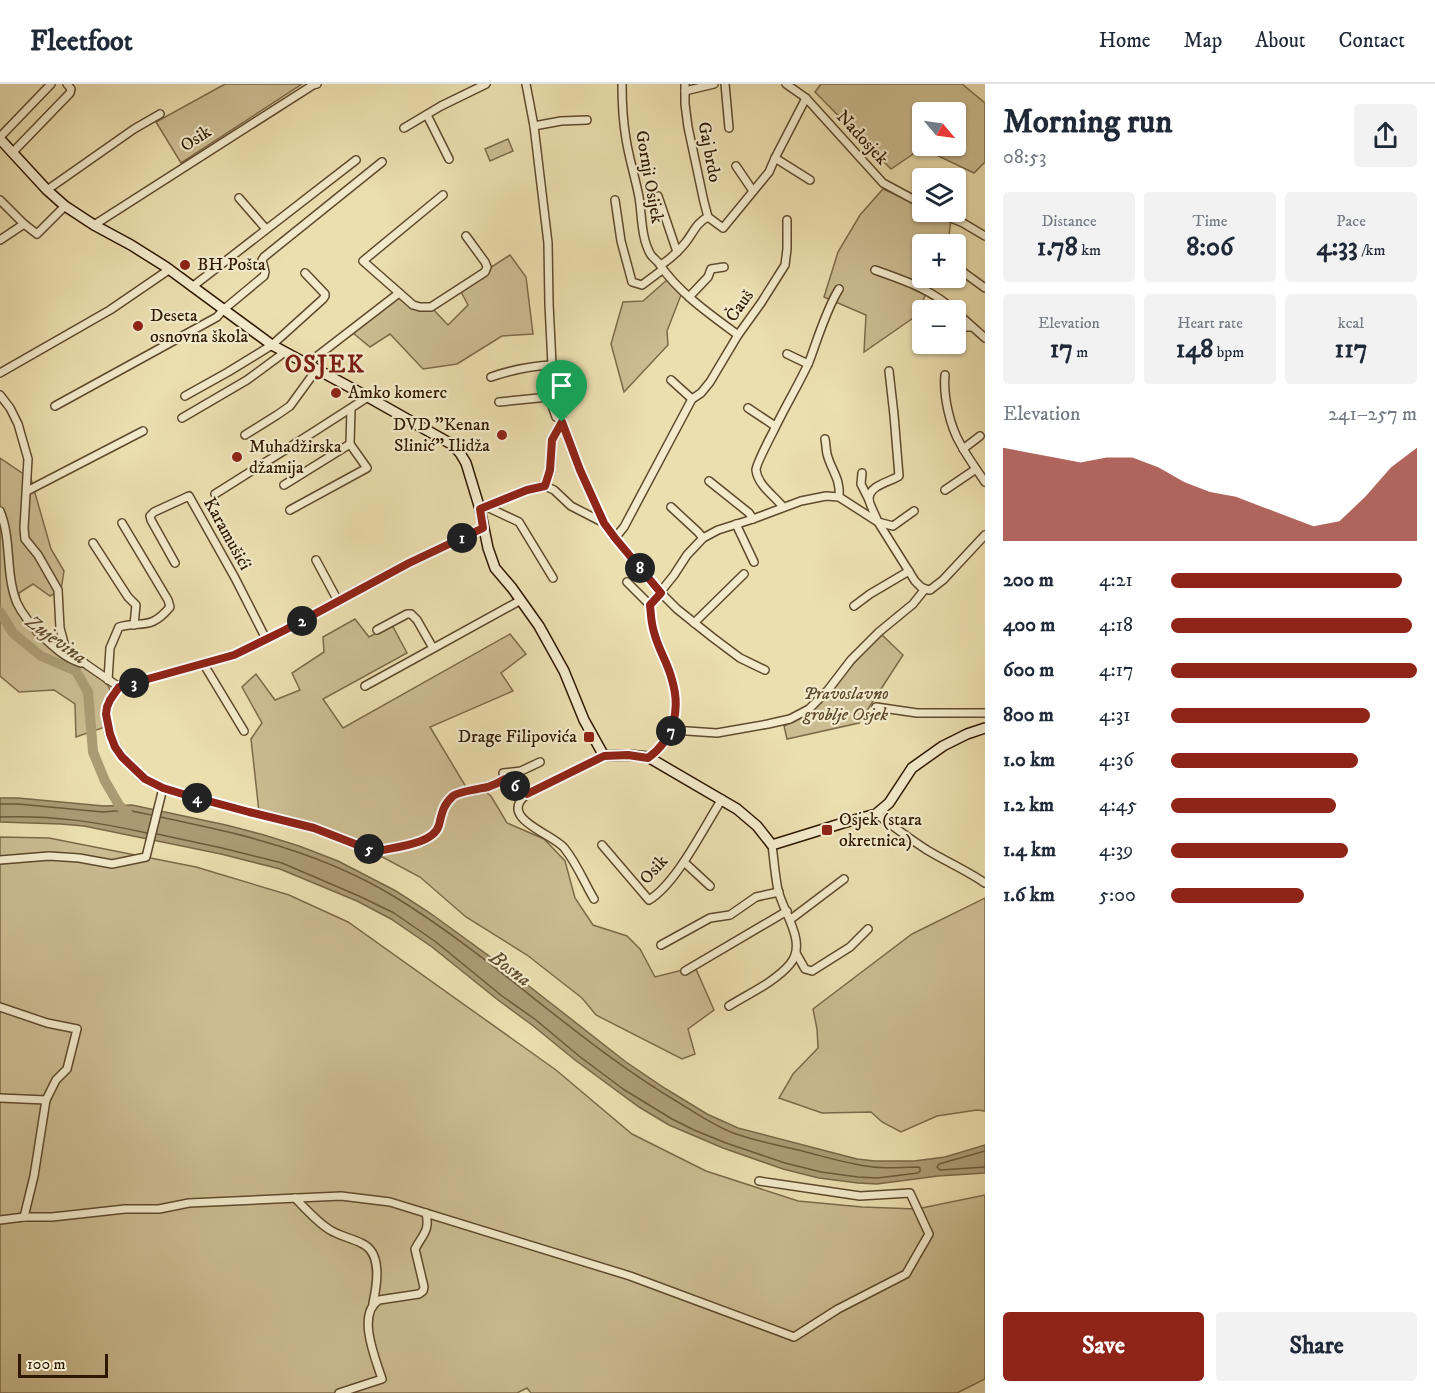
<!DOCTYPE html>
<html lang="en">
<head>
<meta charset="utf-8">
<style>
	:root { --surface:#fff; --page:#f2f2f3; --text:#1f2937; --muted:#747a83; --line:#e0e1e3; --accent:#8f2418 }
	body { margin:0; font-family:"IM FELL DW Pica",serif; background:var(--page); color:var(--text); height:100vh; display:flex; flex-direction:column; font-size:22px; white-space:nowrap }
	* { box-sizing:border-box; margin:0 }
	p { font-size:20px; color:var(--muted) }
	.icon { flex:none; width:33px; height:33px; fill:none; stroke:currentColor; stroke-width:2; stroke-linecap:round; stroke-linejoin:round }
	.map { position:relative; flex:1; overflow:hidden }
	.drawer { display:flex; flex-direction:column; background:var(--surface); width:450px }
	.drawer>* { flex:none }
	.needle { width:39px; rotate:119deg }
	.controls { position:absolute; left:912px; top:18px; display:grid; gap:12px }
	.controls a { display:grid; place-items:center; width:54px; height:54px; border-radius:6px; background:var(--surface); box-shadow:0 2px 4px #0004; font-size:30px }
	.scale { position:absolute; left:18px; bottom:15px; width:90px; box-sizing:border-box; padding-left:6px; border:3px solid #2f1800; border-top:0; font-size:16px; line-height:21px; white-space:nowrap; color:#2f1800; -webkit-text-stroke:4px #f2eacb; paint-order:stroke }
	.pin { position:absolute; display:grid; place-items:center; width:51px; height:51px; color:#fff; margin:-62px -26px; border-radius:50% 50% 50% 0; rotate:-45deg; box-shadow:0 0 6px #0007 }
	.pin .icon { rotate:45deg }
	.km { position:absolute; width:30px; height:30px; margin:-15px; border-radius:50%; background:#222; color:#fff; font-size:16px; line-height:30px; text-align:center }
	.round { display:grid; place-items:center; flex:none; width:63px; height:63px; border-radius:6px; background:var(--page) }
	.headline { display:flex; align-items:center; justify-content:space-between; height:102px; padding:0 18px }
	h1 { font-size:33px; font-weight:700; line-height:45px }
	.metrics { display:grid; grid-template-columns:repeat(3,1fr); gap:9px; height:102px; padding:6px 18px }
	.metrics div { display:grid; align-content:center; border-radius:6px; background:var(--page); text-align:center }
	.metrics b { font-size:26px; font-weight:700 }
	.metrics small { font-size:16px; font-weight:400 }
	.metrics p { font-size:16px }
	.chart { height:168px; padding:12px 18px }
	.chart p { display:flex; justify-content:space-between }
	.chart svg { width:100%; height:108px; margin-top:6px; fill:var(--accent); opacity:.7 }
	.primary-button { display:flex; gap:12px; margin-top:auto; padding:12px 18px }
	.primary-button a { flex:1; height:69px; border-radius:6px; background:var(--accent); color:#fff; font-size:24px; font-weight:700; line-height:69px; text-align:center }
	.primary-button a+a { background:var(--page); color:var(--text) }
	ul { padding:0 18px; list-style:none; font-size:20px }
	li { display:grid; grid-template-columns:96px 72px 1fr; align-items:center; height:45px }
	li i { height:15px; border-radius:8px; background:var(--accent) }
	header { display:flex; align-items:center; gap:36px; box-sizing:border-box; height:84px; padding:0 30px; background:var(--surface); border-bottom:2px solid var(--line) }
	header strong { font-size:28px }
	nav { display:flex; gap:33px; margin-inline-start:auto; font-size:21px }
	main { display:flex; flex:1; min-height:0 }
	.map>svg:first-child { display:block }
	.green { fill:#cbbc91; stroke:#7d6a48; stroke-width:1.5; fill-rule:evenodd }
	.water { fill:#ab9b74; stroke:#796746; stroke-width:1.5 }
	.lines { fill:none; stroke-linecap:round; stroke-linejoin:round }
	.shore { stroke:#6d5a3a; stroke-width:1.5 }
	.river { stroke:#ab9b74; stroke-width:10 }
	.minor-casing { stroke:#5e4a2c; stroke-width:10 }
	.secondary-casing { stroke:#2f1800; stroke-width:12 }
	.minor { stroke:#f2eacb; stroke-width:7 }
	.secondary { stroke:#f2eacb; stroke-width:9 }
	.route-casing { stroke:#fff; stroke-width:12 }
	.route { stroke:#8f2418; stroke-width:8 }
	.poi-dot { fill:#8f2418; stroke:#f2eacb; stroke-width:2 }
	.labels { text-anchor:middle; dominant-baseline:central; stroke-width:4.5; stroke-linejoin:round; paint-order:stroke }
	.street-label { font-size:18px; fill:#2f1800; stroke:#f2eacb }
	.poi-label { font-size:18px; fill:#2f1800; stroke:#f2eacb; text-anchor:start }
	.park-label { font-size:18px; font-style:italic; fill:#5e492c; stroke:#f2eacb }
	.water-label { font-size:20px; font-style:italic; fill:#614c2e; stroke:#f2eacb }
	.district-label { font-size:24px; font-weight:bold; letter-spacing:1.5px; fill:#7a1f14; stroke:#f2eacb }
</style>
</head>
<body>
<header>
<strong>Fleetfoot</strong>
<nav><a>Home</a><a>Map</a><a>About</a><a>Contact</a></nav>
</header>
<main>
<div class="map">
<svg width="985" height="1309" viewBox="0 0 985 1309">
	<rect width="100%" height="100%" fill="#ebdeaf"/>
	<filter id="stains"><feTurbulence type="fractalNoise" baseFrequency=".00333" numOctaves="4"/><feColorMatrix values="0 0 0 0 .2 0 0 0 0 .09 0 0 0 0 .02 0 0 0 .5 -.17"/></filter>
	<radialGradient id="worn" r=".72"><stop offset=".6" stop-color="#630" stop-opacity="0"/><stop offset="1" stop-color="#630" stop-opacity=".3"/></radialGradient>
	<g class="green">
		<polygon points="225,0 302,0 181,79 156,38"/>
		<path d="M821 0H962L985 19V78L974 89 922 64 891 85 815 8ZM922 28H956V62H922Z"/>
		<polygon points="508,55 513,67 490,77 485,65"/>
		<polygon points="883,105 922,122 922,128 935,128 951,135 948,160 922,160 922,194 933,194 916,232 864,268 866,231 824,213 838,168 860,131"/>
		<polygon points="510,171 526,193 533,250 502,252 457,280 423,285 390,250 370,263 353,249 399,209 413,221 431,223 448,241 468,221 459,204"/>
		<polygon points="668,195 681,211 667,247 668,261 624,308 611,260 623,218 643,217"/>
		<polygon points="0,374 31,395 51,465 64,487 61,506 50,512 33,500 19,509 20,527 34,551 61,571 85,577 104,592 112,611 108,642 76,653 75,620 54,606 19,608 0,592"/>
		<polygon points="355,535 369,553 392,541 407,569 323,615 343,644 510,550 526,570 501,589 513,607 430,643 466,703 479,703 491,712 507,739 544,755 565,777 575,814 593,841 627,852 640,865 655,893 695,883 714,926 688,945 695,970 682,975 596,931 582,914 527,871 466,833 420,793 373,768 312,741 259,728 251,655 262,639 242,603 256,590 275,616 300,606 292,589 324,568 323,553"/>
		<polygon points="880,549 903,571 859,639 787,655 784,642 810,630"/>
		<polygon points="0,753 49,754 196,783 289,811 348,838 556,986 632,1050 706,1087 798,1117 862,1123 917,1125 985,1111 985,1295 957,1309 531,1309 527,1304 517,1309 0,1309"/>
		<polygon points="985,814 985,1027 977,1026 937,1032 901,1048 882,1038 871,1028 822,1029 779,1014 793,990 818,964 817,945 813,925 912,850"/>
	</g>
	<polygon class="water" points="0,714 18,714 104,722 132,721 226,741 264,751 299,762 338,777 396,807 430,829 511,888 626,978 666,1005 707,1030 738,1044 857,1075 875,1077 914,1077 945,1073 985,1061 985,1089 938,1092 877,1100 858,1099 819,1094 783,1085 723,1064 669,1041 639,1023 575,976 532,941 498,916 432,863 391,835 357,817 280,785 221,770 84,742 61,740 0,738"/>
	<g class="lines">
		<g class="shore">
			<polyline points="0,720 18,720 103,728 127,726 151,731"/>
			<path d="M0 733C52 731 97 738 147 749"/>
			<path d="M157 750 222 764 282 779 359 812 394 829 436 858 502 912 536 936 579 972 623 1005 672 1035 694 1046 726 1059 785 1079 821 1088 858 1093 877 1094 918 1089 920 1087V1084L918 1083C897 1084 875 1085 855 1080 838 1077 822 1072 806 1068 783 1062 759 1058 736 1050 716 1043 699 1031 681 1020 579 960 496 875 395 813 354 788 308 770 262 757 229 747 195 741 161 733"/>
			<polyline points="985,1067 939,1080 937,1083 940,1086 985,1083"/>
		</g>
		<polyline class="river" points="0,528 13,549 41,572 76,587 88,608 93,668 105,697 119,721 128,730"/>
		<defs>
			<g id="minor">
				<polyline points="526,0 534,42 548,159 549,220 552,281 562,338 580,386 604,439 615,454 661,509 677,525 712,553 740,574 765,586"/>
				<path d="M622 0C622 18 623 37 626 55 629 74 635 93 639 113 642 131 641 155 651 171 654 175 658 177 660 181 679 209 711 231 738 251"/>
				<polyline points="685,0 685,20 688,43 704,118 708,133 723,144 769,88 775,74 806,14"/>
				<polyline points="725,0 729,44"/>
				<polyline points="786,0 806,14 883,99 922,120"/>
				<polyline points="685,7 714,0"/>
				<polyline points="427,31 449,75"/>
				<polyline points="534,42 561,37 587,36"/>
				<polyline points="404,44 441,22 486,0"/>
				<polyline points="0,53 51,0"/>
				<polyline points="12,69 70,9 71,5 67,0"/>
				<polyline points="775,74 810,96"/>
				<polyline points="736,82 753,107"/>
				<polyline points="47,106 134,45 160,30"/>
				<polyline points="443,111 363,177 413,221 420,223 431,223 485,188 487,183 485,178 466,152"/>
				<polyline points="658,112 677,168"/>
				<polyline points="239,114 266,145"/>
				<polyline points="0,116 24,140"/>
				<polyline points="615,116 621,157 632,198 642,201 662,186"/>
				<polyline points="937,128 963,139 985,152"/>
				<polyline points="94,141 313,1 317,0"/>
				<polyline points="0,156 24,140 37,150 65,122"/>
				<path d="M661 181C670 175 679 167 686 158 693 149 697 138 708 133"/>
				<path d="M875 186C905 197 929 204 954 226"/>
				<polyline points="963,188 985,204"/>
				<polyline points="192,203 356,76"/>
				<polyline points="689,213 708,193 711,185 724,183"/>
				<polyline points="956,228 985,254"/>
				<polyline points="956,245 963,243 972,243"/>
				<polyline points="787,270 808,280"/>
				<polyline points="307,280 399,209"/>
				<path d="M889 287 894 331 899 392C890 398 869 401 869 415 869 420 876 432 878 438L893 442 914 427"/>
				<polyline points="0,289 110,226 170,185"/>
				<path d="M945 291C943 312 950 343 961 361 968 374 977 386 985 398"/>
				<path d="M491 293C511 286 531 282 552 281"/>
				<polyline points="671,296 692,315"/>
				<polyline points="0,311 10,324 18,340 28,375 24,444 25,455 38,471 58,506 60,544 65,563 87,581 119,603"/>
				<polyline points="185,312 228,288 272,261 323,215 325,212 325,210 305,189"/>
				<polyline points="499,318 549,313 556,333 562,336"/>
				<polyline points="55,322 217,233 223,226 264,192 265,188 262,176 264,173 382,78"/>
				<polyline points="748,324 775,342"/>
				<polyline points="182,334 247,296 285,268"/>
				<polyline points="245,351 277,331 290,322 317,285"/>
				<path d="M825 355C826 360 826 365 827 370 831 386 841 395 839 413"/>
				<polyline points="963,365 980,352"/>
				<polyline points="862,389 861,400 869,416"/>
				<polyline points="709,397 749,429 753,435"/>
				<polyline points="284,401 350,360"/>
				<polyline points="545,402 554,406 571,422 604,439"/>
				<polyline points="945,406 976,385"/>
				<polyline points="27,407 143,347"/>
				<polyline points="215,410 312,349 368,313"/>
				<polyline points="487,423 519,438 553,494"/>
				<polyline points="671,423 698,448 703,454"/>
				<path d="M783 423C775 412 758 402 756 386 756 380 771 352 775 344 786 321 799 300 809 278 818 254 826 226 839 205"/>
				<polyline points="480,425 527,406 545,402 551,386 552,356 562,338"/>
				<polyline points="290,426 367,384 350,360 351,325"/>
				<path d="M0 427C12 456 5 490 17 519 23 532 33 543 43 553 55 564 65 574 81 579"/>
				<polyline points="736,440 754,478"/>
				<path d="M484 444 409 479 285 546 234 571 119 603 110 616 107 623 106 631 109 650 122 673 145 695 163 704 186 711 249 728 314 744 373 767H378L424 757C447 746 435 724 455 711 460 707 467 708 473 706 485 704 495 700 505 695"/>
				<polyline points="615,454 624,443 692,315 701,309 710,298 738,251 761,219 785,181 787,165 787,136"/>
				<polyline points="93,459 128,513 136,521 134,541"/>
				<polyline points="316,476 338,517"/>
				<polyline points="175,479 151,436 150,432 154,428 189,412 235,494 266,555"/>
				<polyline points="627,498 650,521"/>
				<polyline points="854,522 870,510 909,487"/>
				<polyline points="694,539 744,490"/>
				<polyline points="377,546 407,530 411,530 417,536 433,564"/>
				<polyline points="203,579 244,647"/>
				<path d="M108 596 110 564 119 543C143 537 151 546 170 523L168 516 122 439"/>
				<polyline points="365,602 521,516"/>
				<polyline points="876,623 917,629 985,629"/>
				<polyline points="672,646 717,649 768,640 790,635 809,625 828,606 851,576 879,548 913,520 925,505 930,506 943,496 985,451"/>
				<path d="M648 673C674 655 681 626 672 596 667 579 658 565 654 548 651 539 651 530 650 521L674 491 687 471 703 454 718 446 753 435 801 417 826 412 839 413 878 438 915 497 921 503 925 505"/>
				<path d="M527 710C518 704 507 700 503 689L521 687 540 678"/>
				<path d="M876 730C893 742 910 755 927 766 947 778 966 786 985 799"/>
				<path d="M602 761 649 816C677 799 704 743 722 715"/>
				<polyline points="0,776 49,772 79,774 112,780 146,773 163,704"/>
				<polyline points="684,778 710,802"/>
				<path d="M594 815C584 798 577 780 565 765 555 750 496 735 527 710L604 672"/>
				<polyline points="791,835 844,795"/>
				<polyline points="661,861 710,834 730,831 756,813 779,808"/>
				<polyline points="796,869 805,885 812,887 850,863 868,845"/>
				<polyline points="685,887 787,827"/>
				<path d="M729 922C748 910 775 898 790 880 808 859 783 828 778 806 775 792 774 776 772 761"/>
				<polyline points="0,923 47,939 77,945 67,985 56,996 46,1016 34,1092 24,1133"/>
				<polyline points="0,1014 46,1016"/>
				<path d="M295 1114C306 1125 317 1138 330 1146 340 1152 351 1154 361 1159 383 1168 377 1201 373 1219"/>
				<polyline points="0,1136 24,1133 52,1133 125,1125 159,1125 189,1119 341,1112 390,1118 630,1192 794,1253 838,1225 906,1190 929,1150 910,1109 860,1112 759,1097"/>
				<path d="M339 1309 382 1295C376 1276 356 1230 379 1216L419 1210 423 1207 424 1203 415 1165C423 1150 430 1147 426 1129"/>
			</g>
			<polyline id="secondary" points="0,55 47,106 65,122 94,141 131,161 166,183 272,261 368,313 453,361 460,369 466,379 480,425 488,464 495,484 512,504 539,542 564,587 584,636 604,672 628,671 648,673 737,725 757,742 772,761 843,739 876,730 889,719 912,684 943,662 967,650 985,644"/>
		</defs>
		<use href="#minor" class="minor-casing"/>
		<use href="#secondary" class="secondary-casing"/>
		<use href="#minor" class="minor"/>
		<use href="#secondary" class="secondary"/>
	</g>
	<g class="lines">
		<defs>
			<path id="route" d="M562 338 580 386 604 439 615 454 661 509 650 521C651 530 651 539 654 548 658 565 668 579 672 596 681 626 674 655 648 674L628 671 604 672 527 710 505 695C500 698 494 701 488 703 479 705 460 707 453 712 443 721 442 729 439 741 434 760 396 763 378 767H373L314 744 249 728 186 711 163 704 145 695 122 673 115 663 110 650 106 630 107 623 110 616 119 603 234 571 285 546 409 479 483 444 480 425 527 406 545 402 550 386 552 356Z"/>
		</defs>
		<use href="#route" class="route-casing"/>
		<use href="#route" class="route"/>
	</g>
	<g class="poi-dot">
		<circle cx="185" cy="181" r="6"/>
		<circle cx="138" cy="242" r="6"/>
		<circle cx="336" cy="309" r="6"/>
		<circle cx="502" cy="351" r="6"/>
		<circle cx="237" cy="373" r="6"/>
		<rect x="583" y="647" width="12" height="12" rx="3"/>
		<rect x="821" y="740" width="12" height="12" rx="3"/>
	</g>
	<g class="labels">
		<g class="street-label">
			<text transform="translate(862 54) rotate(47)">Nadosjek</text>
			<text transform="translate(196 55) rotate(-33)">Osik</text>
			<text transform="translate(709 68) rotate(79)">Gaj brdo</text>
			<text transform="translate(649 93) rotate(80)">Gornji Osijek</text>
			<text transform="translate(740 222) rotate(-55)">Čauš</text>
			<text transform="translate(227 450) rotate(61)">Karamušići</text>
			<text transform="translate(654 786) rotate(-48)">Osik</text>
		</g>
		<g class="poi-label">
			<text x="197" y="181">BH Pošta</text>
			<text x="150" y="232">Deseta<tspan x="150" dy="21">osnovna škola</tspan></text>
			<text x="348" y="309">Amko komerc</text>
			<text x="490" y="341" text-anchor="end">DVD "Kenan<tspan x="490" dy="21">Slinić" Ilidža</tspan></text>
			<text x="249" y="363">Muhadžirska<tspan x="249" dy="21">džamija</tspan></text>
			<text x="577" y="653" text-anchor="end">Drage Filipovića</text>
			<text x="839" y="736">Osjek (stara<tspan x="839" dy="21">okretnica)</tspan></text>
		</g>
		<g class="park-label">
			<text x="846" y="610">Pravoslavno<tspan x="846" dy="21">groblje Osjek</tspan></text>
		</g>
		<g class="water-label">
			<text transform="translate(56 556) rotate(36)">Zujevina</text>
			<text transform="translate(510 885) rotate(37)">Bosna</text>
		</g>
		<g class="district-label">
			<text x="325" y="281">OSJEK</text>
		</g>
	</g>
	<rect width="100%" height="100%" filter="url(#stains)"/>
	<rect width="100%" height="100%" fill="url(#worn)"/>
</svg>
<div class="controls">
<a><svg class="needle" viewBox="-14 -14 28 28"><path d="M0-13l5 13h-10z" fill="#e53935"/><path d="M0 13l5-13h-10z" fill="#747a83"/></svg></a>
<a><svg class="icon" aria-label="layers" viewBox="0 0 24 24"><path d="M12 4l9 5-9 5-9-5zM3 14l9 5 9-5"/></svg></a>
<a>+</a>
<a>−</a>
</div>
<div class="scale">100 m</div>
<div class="pin" style="left:562px;top:338px;background:#1e9e55"><svg class="icon" aria-label="arrive" viewBox="0 0 24 24"><path d="M6 21V4h12l-3 4 3 4H6"/></svg></div>
<b class="km" style="left:462px;top:454px">1</b>
<b class="km" style="left:302px;top:537px">2</b>
<b class="km" style="left:134px;top:599px">3</b>
<b class="km" style="left:197px;top:714px">4</b>
<b class="km" style="left:369px;top:765px">5</b>
<b class="km" style="left:515px;top:702px">6</b>
<b class="km" style="left:671px;top:647px">7</b>
<b class="km" style="left:640px;top:484px">8</b>
</div>
<section class="drawer">
<div class="headline"><div><h1>Morning run</h1><p>08:53</p></div><a class="round"><svg class="icon" aria-label="share" viewBox="0 0 24 24"><path d="M12 15V3M7 8l5-5 5 5M5 13v7h14v-7"/></svg></a></div>
<div class="metrics">
<div><p>Distance</p><b>1.78<small> km</small></b></div>
<div><p>Time</p><b>8:06</b></div>
<div><p>Pace</p><b>4:33<small> /km</small></b></div>
</div>
<div class="metrics">
<div><p>Elevation</p><b>17<small> m</small></b></div>
<div><p>Heart rate</p><b>148<small> bpm</small></b></div>
<div><p>kcal</p><b>117</b></div>
</div>
<div class="chart"><p><span>Elevation</span>241–257 m</p>
<svg viewBox="0 0 160 44" preserveAspectRatio="none"><path d="M0 44V6L10 8L20 10L30 12L40 10L50 10L60 14L70 20L80 24L90 26L100 30L110 34L120 38L130 36L140 26L150 14L160 6V44z"/></svg>
</div>
<ul>
<li><b>200 m</b>4:21<i style="width:94%"></i></li>
<li><b>400 m</b>4:18<i style="width:98%"></i></li>
<li><b>600 m</b>4:17<i style="width:100%"></i></li>
<li><b>800 m</b>4:31<i style="width:81%"></i></li>
<li><b>1.0 km</b>4:36<i style="width:76%"></i></li>
<li><b>1.2 km</b>4:45<i style="width:67%"></i></li>
<li><b>1.4 km</b>4:39<i style="width:72%"></i></li>
<li><b>1.6 km</b>5:00<i style="width:54%"></i></li>
</ul>
<div class="primary-button"><a>Save</a><a>Share</a></div>
</section>
</main>
</body>
</html>
